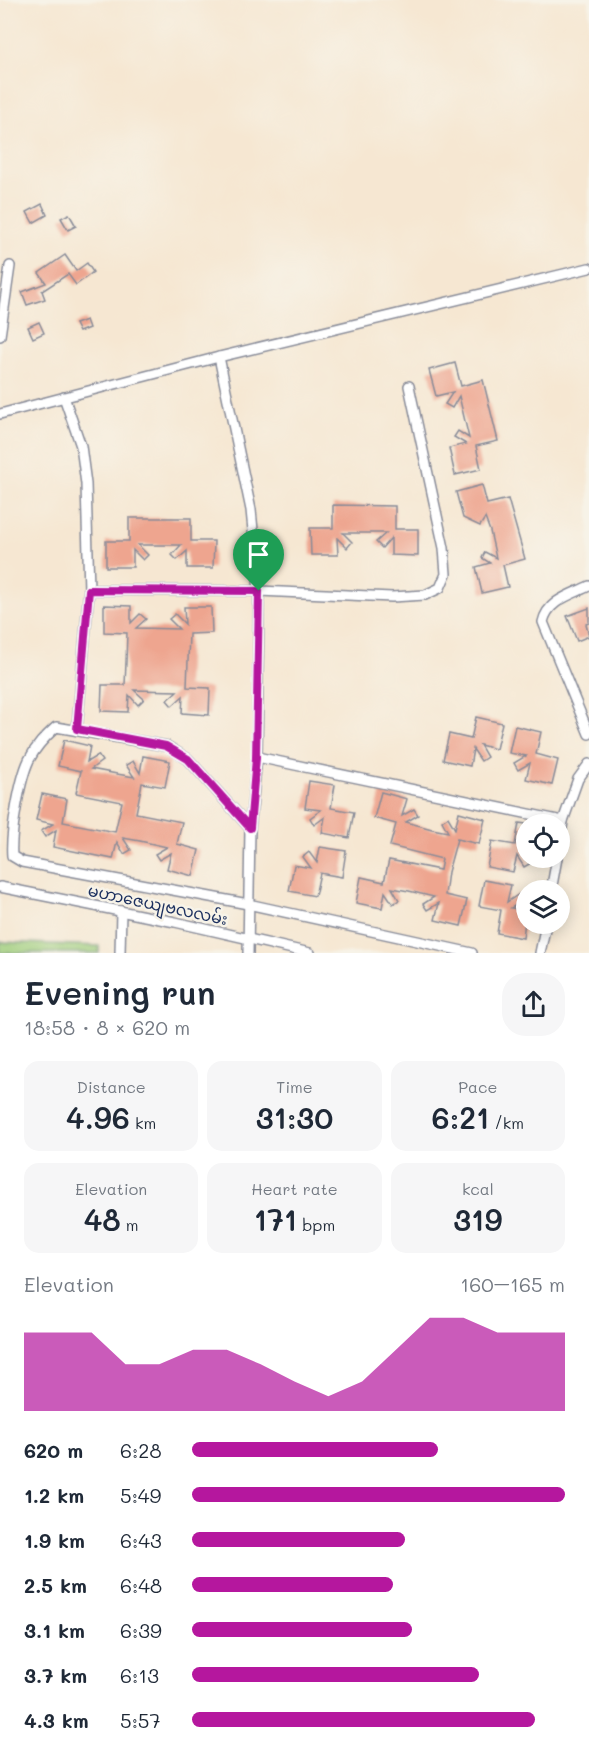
<!DOCTYPE html>
<html lang="en">
<head>
<meta charset="utf-8">
<style>
	:root { --surface:#fff; --page:#f6f6f7; --text:#1f2937; --muted:#747a83; --accent:#b5179e }
	body { margin:0; font-family:Mali,"Noto Sans Myanmar",sans-serif; background:var(--page); color:var(--text); height:100vh; display:flex; flex-direction:column; font-size:22px; white-space:nowrap }
	* { box-sizing:border-box; margin:0 }
	p { font-size:20px; color:var(--muted) }
	.icon { flex:none; width:33px; height:33px; fill:none; stroke:currentColor; stroke-width:2; stroke-linecap:round; stroke-linejoin:round }
	.map { position:relative; height:953px; overflow:hidden }
	.panel { display:flex; flex-direction:column; background:var(--surface); flex:1 }
	.panel>* { flex:none }
	.buttons { position:absolute; left:516px; top:814px; display:grid; gap:12px }
	.buttons a { display:grid; place-items:center; width:54px; height:54px; border-radius:50%; background:var(--surface); box-shadow:0 3px 15px #0003; font-size:30px }
	.pin { position:absolute; display:grid; place-items:center; width:51px; height:51px; color:#fff; margin:-62px -26px; border-radius:50% 50% 50% 0; rotate:-45deg; box-shadow:0 0 6px #0007 }
	.pin .icon { rotate:45deg }
	.round { display:grid; place-items:center; flex:none; width:63px; height:63px; border-radius:24px; background:var(--page) }
	.overview { display:flex; align-items:center; justify-content:space-between; height:102px; padding:0 24px }
	h1 { font-size:33px; font-weight:600; line-height:45px }
	.figures { display:grid; grid-template-columns:repeat(3,1fr); gap:9px; height:102px; padding:6px 24px }
	.figures div { display:grid; align-content:center; border-radius:15px; background:var(--page); text-align:center }
	.figures b { font-size:30px; font-weight:600 }
	.figures small { font-size:16px; font-weight:400 }
	.figures p { font-size:16px }
	.chart { height:168px; padding:12px 24px }
	.chart p { display:flex; justify-content:space-between }
	.chart svg { width:100%; height:108px; margin-top:6px; fill:var(--accent); opacity:.7 }
	ul { padding:0 24px; list-style:none; font-size:20px }
	li { display:grid; grid-template-columns:96px 72px 1fr; align-items:center; height:45px }
	li i { height:15px; border-radius:8px; background:var(--accent) }
	.map>svg:first-child { display:block }
	.green { fill:#9fcd7b; stroke:#5d7e6c; stroke-width:1.5 }
	.building { fill:#eea58f }
	.lines { fill:none; stroke-linecap:round; stroke-linejoin:round }
	.minor-casing { stroke:#888b98; stroke-width:12 }
	.minor { stroke:#fff; stroke-width:9 }
	.route-casing { stroke:#fff; stroke-width:12 }
	.route { stroke:#b5179e; stroke-width:8 }
	.labels { text-anchor:middle; dominant-baseline:central; stroke-width:5; stroke-linejoin:round; paint-order:stroke }
	.street-label { font-size:16px; fill:#1b2f5e; stroke:#f7f3e8 }
</style>
</head>
<body>
<div class="map">
<svg width="589" height="953" viewBox="0 0 589 953">
	<rect width="100%" height="100%" fill="#f7f3e8"/>
	<filter id="ink" filterUnits="userSpaceOnUse"><feTurbulence type="fractalNoise" baseFrequency=".0167" numOctaves="2"/><feDisplacementMap in="SourceGraphic" scale="12" xChannelSelector="R" yChannelSelector="G"/><feConvolveMatrix kernelMatrix="1 2 1 2 8 2 1 2 1" color-interpolation-filters="sRGB"/></filter>
	<filter id="wash" filterUnits="userSpaceOnUse"><feTurbulence type="fractalNoise" baseFrequency=".008" numOctaves="4" result="noise"/><feDisplacementMap in="SourceGraphic" scale="24" xChannelSelector="R" yChannelSelector="G"/><feGaussianBlur stdDeviation="1.35" result="paint"/><feColorMatrix in="noise" values="0 0 0 0 0 0 0 0 0 0 0 0 0 0 0 0 0 1.4 0 .05"/><feComposite in="paint" operator="in"/></filter>
	<g filter="url(#wash)">
		<rect width="100%" height="100%" fill="#f6e7d2"/>
		<polygon class="green" points="0,942 99,946 99,953 0,953"/>
		<g id="blocks">
			<g class="building">
				<polygon points="42,204 47,215 33,223 27,212"/>
				<polygon points="69,214 76,226 68,230 61,218"/>
				<polygon points="65,255 76,271 87,263 93,272 76,285 68,274 42,291 45,299 27,305 22,292 46,283 39,273"/>
				<polygon points="86,320 89,328 79,332 75,324"/>
				<polygon points="39,322 44,333 33,338 28,327"/>
				<polygon points="455,363 461,386 483,380 498,441 476,446 481,469 455,475 449,448 466,444 454,437 458,431 469,438 459,396 452,408 445,404 453,392 436,396 429,370"/>
				<polygon points="482,485 487,504 508,499 525,559 503,565 508,587 482,593 476,567 490,563 482,558 485,552 496,558 490,531 485,518 480,526 463,518 456,492"/>
				<polygon points="333,505 395,506 395,529 418,529 418,556 391,555 391,538 382,548 376,542 386,533 343,533 352,542 347,548 337,538 338,555 311,555 310,528 333,528"/>
				<polygon points="129,518 191,518 191,541 214,541 213,568 187,568 187,551 177,560 172,555 181,545 138,545 148,555 143,560 133,550 133,567 106,567 106,541 129,541"/>
				<polygon points="104,605 131,606 131,623 140,614 146,619 136,628 179,629 169,619 175,614 185,624 184,607 211,607 212,633 189,634 187,687 210,688 209,715 182,713 183,696 172,706 167,700 177,691 134,690 144,699 138,705 129,695 128,712 101,711 102,685 125,685 126,662 127,633 104,632"/>
				<polygon points="589,608 589,623 586,624 589,636 577,641 567,616"/>
				<polygon points="476,717 502,723 496,749 480,745 487,757 481,761 473,749 470,766 443,760 449,734 471,739"/>
				<polygon points="515,726 541,732 536,754 558,760 552,785 526,779 530,763 518,770 514,763 526,756 509,753"/>
				<polygon points="64,740 90,746 87,762 98,755 102,761 91,769 117,774 134,777 126,765 133,761 140,773 143,756 170,761 165,787 142,783 136,813 182,822 177,844 199,850 193,876 167,869 171,853 159,860 155,854 167,847 140,841 123,838 131,850 124,854 117,842 113,859 53,847 56,830 45,837 41,831 53,824 36,820 42,794 67,799 63,822 115,832 122,802 76,793 81,771 58,766"/>
				<polygon points="309,781 335,785 331,808 354,812 349,838 322,833 325,817 314,825 310,818 321,810 305,808"/>
				<polygon points="381,792 407,799 402,816 414,809 418,815 406,822 432,829 448,832 442,821 448,817 455,829 459,812 485,819 479,844 457,839 448,872 445,895 467,900 461,926 435,920 439,903 427,910 423,904 434,897 409,891 392,888 399,900 393,904 385,892 382,908 356,903 361,877 384,882 389,860 440,870 442,859 390,846 396,824 374,818"/>
				<polygon points="519,823 526,824 526,858 531,863 524,867 517,856 513,872 487,867 492,841 515,845"/>
				<polygon points="320,847 346,851 342,877 320,873 315,896 289,891 294,865 311,868 303,857 309,852 317,863"/>
				<polygon points="484,880 511,885 507,902 519,894 523,901 511,908 526,911 523,938 497,933 501,910 479,906"/>
			</g>
		</g>
	</g>
	<g filter="url(#ink)">
		<use href="#blocks" fill-opacity="0" stroke="#888b98" stroke-width="1.5"/>
		<g class="lines">
			<defs>
				<g id="minor">
					<polyline points="0,336 10,266"/>
					<polyline points="219,357 251,510 259,591 257,757"/>
					<polyline points="64,397 81,446 86,484 89,590 77,729"/>
					<polyline points="0,414 219,357 589,268"/>
					<path d="M589 586C571 595 548 600 543 622L589 734"/>
					<polyline points="89,590 259,591 392,597 425,595 440,588 446,574 444,548 409,386"/>
					<polyline points="563,821 578,779 589,764"/>
					<path d="M250 828 188 759 167 746 56 727C45 737 36 746 29 760 20 779 10 834 12 856L22 862 248 904 472 953"/>
					<polyline points="0,887 175,922 310,953"/>
					<polyline points="551,891 557,858"/>
					<polyline points="120,953 121,911"/>
					<polyline points="248,953 250,828 257,757 563,821 560,843"/>
					<polyline points="540,953 546,924"/>
				</g>
			</defs>
			<use href="#minor" class="minor-casing"/>
			<use href="#minor" class="minor"/>
		</g>
	</g>
	<g class="lines" filter="url(#ink)">
		<defs>
			<polygon id="route" points="89,590 259,591 256,758 250,828 188,759 166,746 77,729"/>
		</defs>
		<use href="#route" class="route-casing"/>
		<use href="#route" class="route"/>
	</g>
	<g class="labels">
		<g class="street-label">
			<text transform="translate(158 904) rotate(12)">မဟာဇေယျဗလလမ်း</text>
		</g>
	</g>
</svg>
<div class="buttons">
<a><svg class="icon" aria-label="locate" viewBox="0 0 24 24"><circle cx="12" cy="12" r="6"/><path d="M12 2v4M12 18v4M2 12h4M18 12h4"/></svg></a>
<a><svg class="icon" aria-label="layers" viewBox="0 0 24 24"><path d="M12 4l9 5-9 5-9-5zM3 14l9 5 9-5"/></svg></a>
</div>
<div class="pin" style="left:259px;top:591px;background:#1e9e55"><svg class="icon" aria-label="arrive" viewBox="0 0 24 24"><path d="M6 21V4h12l-3 4 3 4H6"/></svg></div>
</div>
<section class="panel">
<div class="overview"><div><h1>Evening run</h1><p>18:58 · 8 × 620 m</p></div><a class="round"><svg class="icon" aria-label="share" viewBox="0 0 24 24"><path d="M12 15V3M7 8l5-5 5 5M5 13v7h14v-7"/></svg></a></div>
<div class="figures">
<div><p>Distance</p><b>4.96<small> km</small></b></div>
<div><p>Time</p><b>31:30</b></div>
<div><p>Pace</p><b>6:21<small> /km</small></b></div>
</div>
<div class="figures">
<div><p>Elevation</p><b>48<small> m</small></b></div>
<div><p>Heart rate</p><b>171<small> bpm</small></b></div>
<div><p>kcal</p><b>319</b></div>
</div>
<div class="chart"><p><span>Elevation</span>160–165 m</p>
<svg viewBox="0 0 160 44" preserveAspectRatio="none"><path d="M0 44V12L10 12L20 12L30 25L40 25L50 19L60 19L70 25L80 32L90 38L100 32L110 19L120 6L130 6L140 12L150 12L160 12V44z"/></svg>
</div>
<ul>
<li><b>620 m</b>6:28<i style="width:66%"></i></li>
<li><b>1.2 km</b>5:49<i style="width:100%"></i></li>
<li><b>1.9 km</b>6:43<i style="width:57%"></i></li>
<li><b>2.5 km</b>6:48<i style="width:54%"></i></li>
<li><b>3.1 km</b>6:39<i style="width:59%"></i></li>
<li><b>3.7 km</b>6:13<i style="width:77%"></i></li>
<li><b>4.3 km</b>5:57<i style="width:92%"></i></li>
</ul>
</section>
</body>
</html>
